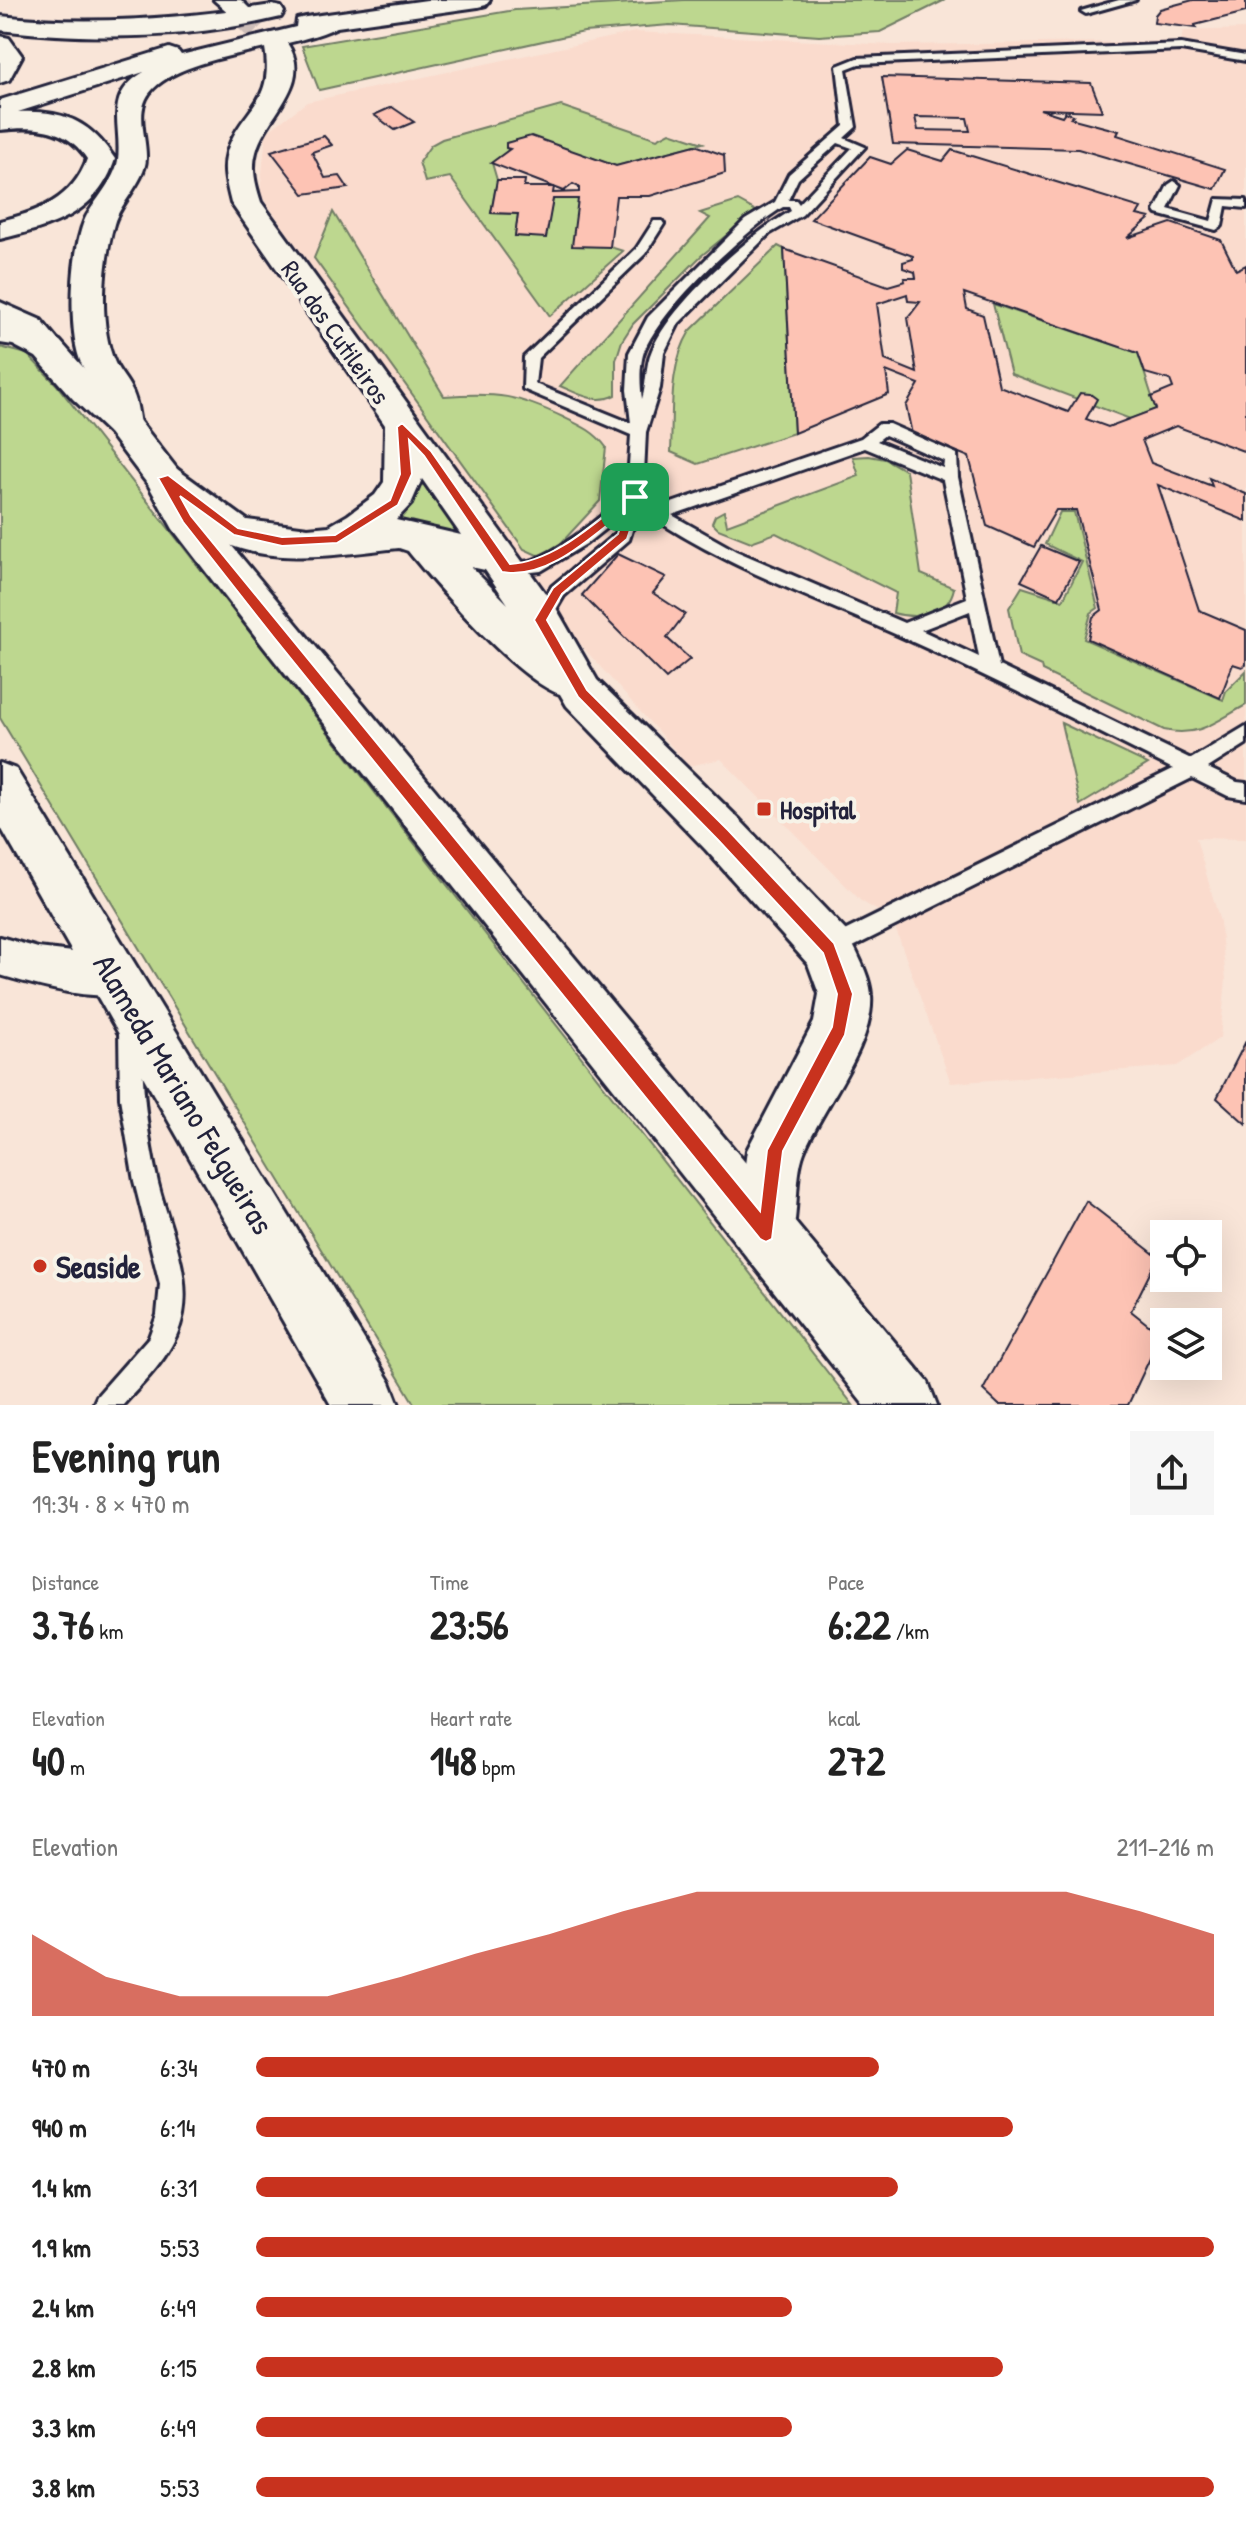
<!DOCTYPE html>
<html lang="en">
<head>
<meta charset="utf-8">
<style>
	:root { --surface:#fff; --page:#f6f6f6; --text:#222; --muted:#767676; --accent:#c8321e }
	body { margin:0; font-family:"Patrick Hand",sans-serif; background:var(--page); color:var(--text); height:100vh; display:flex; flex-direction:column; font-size:30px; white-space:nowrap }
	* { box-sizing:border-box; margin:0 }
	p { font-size:26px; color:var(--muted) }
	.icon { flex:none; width:44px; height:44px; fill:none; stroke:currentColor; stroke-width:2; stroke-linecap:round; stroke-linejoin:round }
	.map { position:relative; height:1405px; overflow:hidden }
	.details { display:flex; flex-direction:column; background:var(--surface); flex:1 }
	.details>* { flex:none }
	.controls { position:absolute; left:1150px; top:1220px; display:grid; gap:16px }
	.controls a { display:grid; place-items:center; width:72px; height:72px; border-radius:0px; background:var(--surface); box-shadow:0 8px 32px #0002; font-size:40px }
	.pin { position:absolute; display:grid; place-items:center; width:68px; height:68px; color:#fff; margin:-34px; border-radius:16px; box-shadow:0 4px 12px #0006 }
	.round { display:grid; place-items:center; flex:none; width:84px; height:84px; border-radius:0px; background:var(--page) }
	.overview { display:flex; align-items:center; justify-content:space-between; height:136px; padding:0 32px }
	h1 { font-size:44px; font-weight:700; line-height:60px }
	.stats { display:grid; grid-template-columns:repeat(3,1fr); gap:12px; height:136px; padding:8px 32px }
	.stats div { display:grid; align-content:center }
	.stats b { font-size:40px; font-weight:700 }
	.stats small { font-size:22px; font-weight:400 }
	.stats p { font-size:22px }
	.chart { height:224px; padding:16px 32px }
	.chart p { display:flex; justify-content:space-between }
	.chart svg { width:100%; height:144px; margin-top:8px; fill:var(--accent); opacity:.7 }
	ul { padding:0 32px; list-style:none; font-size:26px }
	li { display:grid; grid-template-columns:128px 96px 1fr; align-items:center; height:60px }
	li i { height:20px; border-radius:10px; background:var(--accent) }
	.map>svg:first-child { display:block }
	.built { fill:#fadbcd }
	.green { fill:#bdd78f; stroke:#707c65; stroke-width:2 }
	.building { fill:#fdc3b4; stroke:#22223b; stroke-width:2; fill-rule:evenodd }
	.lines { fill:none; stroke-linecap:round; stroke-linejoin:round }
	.secondary-tunnel { stroke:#cebeb9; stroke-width:27; stroke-dasharray:27 13; stroke-linecap:butt }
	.service-casing { stroke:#22223b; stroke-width:6 }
	.minor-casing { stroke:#22223b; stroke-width:6 }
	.secondary-casing { stroke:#22223b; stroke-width:6 }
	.primary-casing { stroke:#22223b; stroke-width:6 }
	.trunk-casing { stroke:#22223b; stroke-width:6 }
	.service { fill:#f7f3e8; fill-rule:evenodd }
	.minor { fill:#f7f3e8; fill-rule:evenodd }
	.secondary { fill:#f7f3e8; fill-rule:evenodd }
	.primary { fill:#f7f3e8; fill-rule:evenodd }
	.trunk { fill:#f7f3e8; fill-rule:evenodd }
	.route { fill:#c8321e; stroke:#fff; stroke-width:2; fill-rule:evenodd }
	.poi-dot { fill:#c8321e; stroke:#f7f3e8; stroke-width:3 }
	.labels { text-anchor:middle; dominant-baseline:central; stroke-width:8; stroke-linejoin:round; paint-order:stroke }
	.street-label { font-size:26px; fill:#22223b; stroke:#f7f3e8 }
	.poi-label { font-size:26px; font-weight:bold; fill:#22223b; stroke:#f7f3e8; text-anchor:start }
	.near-street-label { font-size:32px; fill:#22223b; stroke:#f7f3e8 }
	.near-poi-label { font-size:32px; font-weight:bold; fill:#22223b; stroke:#f7f3e8; text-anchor:start }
</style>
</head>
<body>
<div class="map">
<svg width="1246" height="1405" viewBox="0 0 1246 1405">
	<rect width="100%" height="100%" fill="#f9e5d8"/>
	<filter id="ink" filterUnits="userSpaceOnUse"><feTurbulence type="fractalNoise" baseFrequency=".0125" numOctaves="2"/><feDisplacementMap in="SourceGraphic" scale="16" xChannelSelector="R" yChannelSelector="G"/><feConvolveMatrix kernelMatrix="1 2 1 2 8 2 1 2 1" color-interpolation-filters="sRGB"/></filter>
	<g filter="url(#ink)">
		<polygon class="built" points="1246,29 1246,839 1196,838 1220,922 1226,980 1220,1038 1177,1066 951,1083 892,919 861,901 721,759 689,766 571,634 260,194 266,133 307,102 635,32 892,45 1181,41 1183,31"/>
		<g class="green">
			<polygon points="684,0 945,0 880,32 819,36 670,25 584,32 319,90 302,46 515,10"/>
			<polygon points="561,106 657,139 670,132 703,143 616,166 531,137 506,143 506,148 510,149 492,163 497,180 491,213 518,214 515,236 545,237 553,199 578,199 610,247 623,251 550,316 450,177 425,182 419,162 431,145 442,139"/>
			<path d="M738 201 756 211 701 256 633 324 622 341 616 360V395C596 405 579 394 560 386L710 218 700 213Z"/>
			<path d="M333 212 444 396C498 392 517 395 565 418 582 426 595 432 606 447L600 501 551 554 537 555 524 549 314 258Z"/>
			<path d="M778 246 784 249 794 433 698 464 671 452C673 411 668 367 690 331Z"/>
			<polygon points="993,304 1138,353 1156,409 1130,419 1011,374"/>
			<polygon points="0,347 27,354 56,384 853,1405 415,1405 0,718"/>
			<path d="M869 456 885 459 906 471 921 574 954 588C948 616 918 620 893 613L896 593 776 533 751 542 718 529 712 523 715 516 724 511 727 525 859 476 853 457Z"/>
			<polygon points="420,473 477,547 390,523"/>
			<path d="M1060 512H1074L1098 608 1091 613 1084 639 1223 700 1226 691 1246 671V705C1216 721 1199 738 1164 730L1042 671 1041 666 1019 656 1009 608 1022 587 1063 600 1082 562 1045 544Z"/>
			<polygon points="1061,723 1148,764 1080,805"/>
		</g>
		<g class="building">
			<polygon points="1193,0 1246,0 1246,12 1195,25 1196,28 1154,23 1155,15 1160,9"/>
			<path d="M882 77 1091 83 1102 111 1040 109 1062 116 1065 112 1073 115 1070 118 1119 131 1117 135 1225 169 1215 189 1078 149 893 144ZM915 117 967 118 970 131 918 130Z"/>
			<polygon points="392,107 414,122 395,130 374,115"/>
			<polygon points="324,136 332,145 312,152 325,178 340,176 348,188 304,194 271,151"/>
			<polygon points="531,136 616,166 695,145 724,155 725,173 650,196 616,196 610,247 572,246 578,199 553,199 546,238 515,236 518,214 491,213 497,180 525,180 524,187 554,187 553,193 579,192 579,187 573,184 564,191 491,163 510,149 506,148 506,143"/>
			<path d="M907 150 943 161 952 150 1141 208 1137 215 1150 218 1127 238 1171 223 1221 240 1236 270 1246 265V452L1176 426 1142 440 1151 463 1212 486 1209 478 1246 494V521L1158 485 1199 610 1246 630V665L1242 667 1233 664 1220 698 1088 639 1093 617 1102 610 1076 510H1056L1034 547 987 526 969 457 912 434 906 406 919 384 886 371 889 394 794 433 784 249 888 286 905 281 904 278H916L915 272 903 268V262L913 259V256L811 219 870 157 891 164ZM964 293 1138 353 1145 373 1170 380 1173 388 1151 397 1156 409 1108 427 1086 419 1097 399 1090 394 1080 393 1068 412 999 386 983 315 967 309ZM907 294 908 301 920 302 908 318 917 373 885 360 877 304Z"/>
			<polygon points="1041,546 1079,562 1059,598 1021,581"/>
			<polygon points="618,554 666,577 653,593 685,614 667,638 690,659 666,679 582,595"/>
			<polygon points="1246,1041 1246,1124 1217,1098"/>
			<polygon points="1086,1201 1158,1257 1131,1311 1161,1335 1128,1405 999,1405 983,1390"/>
		</g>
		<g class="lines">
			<polyline class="secondary-tunnel" points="239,10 278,48"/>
			<defs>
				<g id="service">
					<polygon points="1119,0 1136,0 1086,14 1081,11"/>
					<path d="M1181 44 1246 55V61L1181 50 859 64 846 69 856 127 844 138 865 147 802 215 769 234 679 323 664 353 660 388 646 432 643 495 660 507 861 438 879 424H889L957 454 958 477 999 666 1191 759 1246 726V744L1208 768 1237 782 1246 783V799L1228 796 1192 778 829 959 822 956 819 949 822 942 1173 769C1081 723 989 676 895 634 808 595 717 564 639 508L629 540 564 596 547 625H535L532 620 552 586 616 533 621 516 586 544 541 571 506 575 498 569C506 558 521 565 533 560 566 548 600 516 627 495L631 435 523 389 524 357 636 249 654 221H662L664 224 645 254 538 358 535 384 631 423 627 390 629 353 648 317 745 220 775 202 789 174 844 126 837 66 857 58ZM838 143 852 148 799 204 796 200H788L798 179ZM783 207H789L791 211C749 235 670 305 652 350 645 365 647 383 642 399 640 385 639 363 645 349 663 307 743 232 783 207ZM885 435 944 461 943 468 877 441ZM865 448 943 480 967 598 904 623 736 551 672 515ZM970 611 979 657 921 630Z"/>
					<polygon points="1174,181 1180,185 1168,209 1211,221 1217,199 1246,200 1246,208 1226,206 1222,226 1216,230 1157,214 1155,211 1168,185"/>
					<path d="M130 1020 138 1023 141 1031C142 1084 146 1131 158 1183 168 1224 191 1271 183 1314 176 1352 148 1377 123 1405H93L97 1396 149 1337 157 1315 160 1284 134 1181 120 1098 119 1031 122 1023Z"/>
				</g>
				<path id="minor" d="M0 937 38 948 117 957 131 963 137 977 131 991C98 1004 34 985 0 975Z"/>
				<g id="secondary">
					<polygon points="214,0 241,0 251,10 247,15 231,15"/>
					<path d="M278 40 287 43C315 83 265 116 256 152 251 170 256 186 261 202L556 608 597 680 740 820 847 932C855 950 870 975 871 995 875 1045 823 1106 804 1152 793 1181 801 1219 787 1254L766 1263 745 1254 736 1233 747 1150 814 1022 819 994 808 964 706 850 567 706 560 694C518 680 438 588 408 551L399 548C341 554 275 567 220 541 195 529 172 505 151 487L145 478 151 469 164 465 177 469 247 520 308 528 329 526 348 515 375 495 384 482 385 425 231 203C227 186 222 170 227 152 241 107 275 105 265 48L269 43ZM422 479 461 535 396 520 411 504ZM471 567 485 570 508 604Z"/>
				</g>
				<g id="primary">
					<polygon points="0,323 32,328 60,341 97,383 135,415 177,469 201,509 928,1382 937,1405 864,1405 263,646 173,529 149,486 109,433 73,399 36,357 13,345 0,343"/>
					<polygon points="0,763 16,769 390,1382 399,1405 331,1405 0,826"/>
				</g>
				<g id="trunk">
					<path d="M427 0H490L486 5 478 7 337 27C288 51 189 53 153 89 133 109 147 135 146 159 145 181 120 203 114 224 103 263 98 326 115 363 119 372 127 380 131 389 137 399 138 413 140 424L135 433 122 436 109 433C101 419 104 405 98 391 94 382 86 374 82 365 67 334 71 251 85 219 94 201 115 180 118 160 122 124 103 96 144 72L18 112C64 110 90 121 115 159 98 214 51 227 0 239V221C38 212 73 199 87 159 66 127 35 126 0 130V100L169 48 178 51 181 55 296 27 297 19 306 17Z"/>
					<path d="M272 5 281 7 284 12 281 17C191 39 91 41 0 30V16C92 26 181 18 272 5Z"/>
					<polygon points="0,36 9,38 22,56 9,80 0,83"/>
					<path d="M0 302 41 320 65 349 60 357C32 364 35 349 18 335 13 331 5 328 0 325Z"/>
				</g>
			</defs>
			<use href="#service" class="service-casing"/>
			<use href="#minor" class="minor-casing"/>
			<use href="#secondary" class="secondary-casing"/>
			<use href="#primary" class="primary-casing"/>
			<use href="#trunk" class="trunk-casing"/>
			<use href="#service" class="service"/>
			<use href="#minor" class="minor"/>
			<use href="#secondary" class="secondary"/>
			<use href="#primary" class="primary"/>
			<use href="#trunk" class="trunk"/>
		</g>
	</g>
	<path class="route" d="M402 423 431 451 510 564C556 561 595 522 631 495L641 497 627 539 562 594 547 620 587 690 728 830 834 943 853 994 845 1035 783 1151 772 1239 766 1242 760 1239 274 638 183 522 158 478 168 475 238 528 282 537 335 535 390 500 400 474 397 427ZM409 440 424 456 502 572C548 580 591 537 625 511L618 534 553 588 534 620 578 697 718 840 823 953 837 994 832 1027 767 1150 760 1211 191 516 180 496 234 535 282 546 337 543 398 505 412 474Z"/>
	<g class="poi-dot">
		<rect x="756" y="801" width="16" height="16" rx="4"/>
		<circle cx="40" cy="1266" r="8"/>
	</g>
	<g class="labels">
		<g class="street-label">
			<text transform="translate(336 332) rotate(55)">Rua dos Cutileiros</text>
		</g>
		<g class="poi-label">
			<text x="780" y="809">Hospital</text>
		</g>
		<g class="near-street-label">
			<text transform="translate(184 1094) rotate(59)">Alameda Mariano Felgueiras</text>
		</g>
		<g class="near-poi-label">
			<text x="56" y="1266">Seaside</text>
		</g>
	</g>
</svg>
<div class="controls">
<a><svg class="icon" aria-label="locate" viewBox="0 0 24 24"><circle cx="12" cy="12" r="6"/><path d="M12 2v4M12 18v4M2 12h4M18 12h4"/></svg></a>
<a><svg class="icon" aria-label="layers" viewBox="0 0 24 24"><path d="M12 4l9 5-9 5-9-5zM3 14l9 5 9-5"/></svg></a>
</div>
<div class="pin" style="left:635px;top:497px;background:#1e9e55"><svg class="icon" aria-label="arrive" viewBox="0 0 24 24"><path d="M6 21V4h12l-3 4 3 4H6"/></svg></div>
</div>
<section class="details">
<div class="overview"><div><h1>Evening run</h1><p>19:34 · 8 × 470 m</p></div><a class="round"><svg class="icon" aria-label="share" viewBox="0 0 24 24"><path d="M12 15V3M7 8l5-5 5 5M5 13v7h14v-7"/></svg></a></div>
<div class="stats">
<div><p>Distance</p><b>3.76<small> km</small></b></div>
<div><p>Time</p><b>23:56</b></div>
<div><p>Pace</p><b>6:22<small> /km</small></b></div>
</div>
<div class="stats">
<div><p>Elevation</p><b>40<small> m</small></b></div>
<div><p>Heart rate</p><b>148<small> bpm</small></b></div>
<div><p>kcal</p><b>272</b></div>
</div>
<div class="chart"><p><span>Elevation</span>211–216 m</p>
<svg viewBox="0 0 160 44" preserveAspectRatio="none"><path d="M0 44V19L10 32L20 38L30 38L40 38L50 32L60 25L70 19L80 12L90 6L100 6L110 6L120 6L130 6L140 6L150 12L160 19V44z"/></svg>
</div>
<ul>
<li><b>470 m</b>6:34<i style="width:65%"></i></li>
<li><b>940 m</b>6:14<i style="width:79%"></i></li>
<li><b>1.4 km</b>6:31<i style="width:67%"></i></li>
<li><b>1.9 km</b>5:53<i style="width:100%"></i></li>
<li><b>2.4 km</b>6:49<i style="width:56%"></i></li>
<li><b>2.8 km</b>6:15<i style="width:78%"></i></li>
<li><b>3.3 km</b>6:49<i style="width:56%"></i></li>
<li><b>3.8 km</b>5:53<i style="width:100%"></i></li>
</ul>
</section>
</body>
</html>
